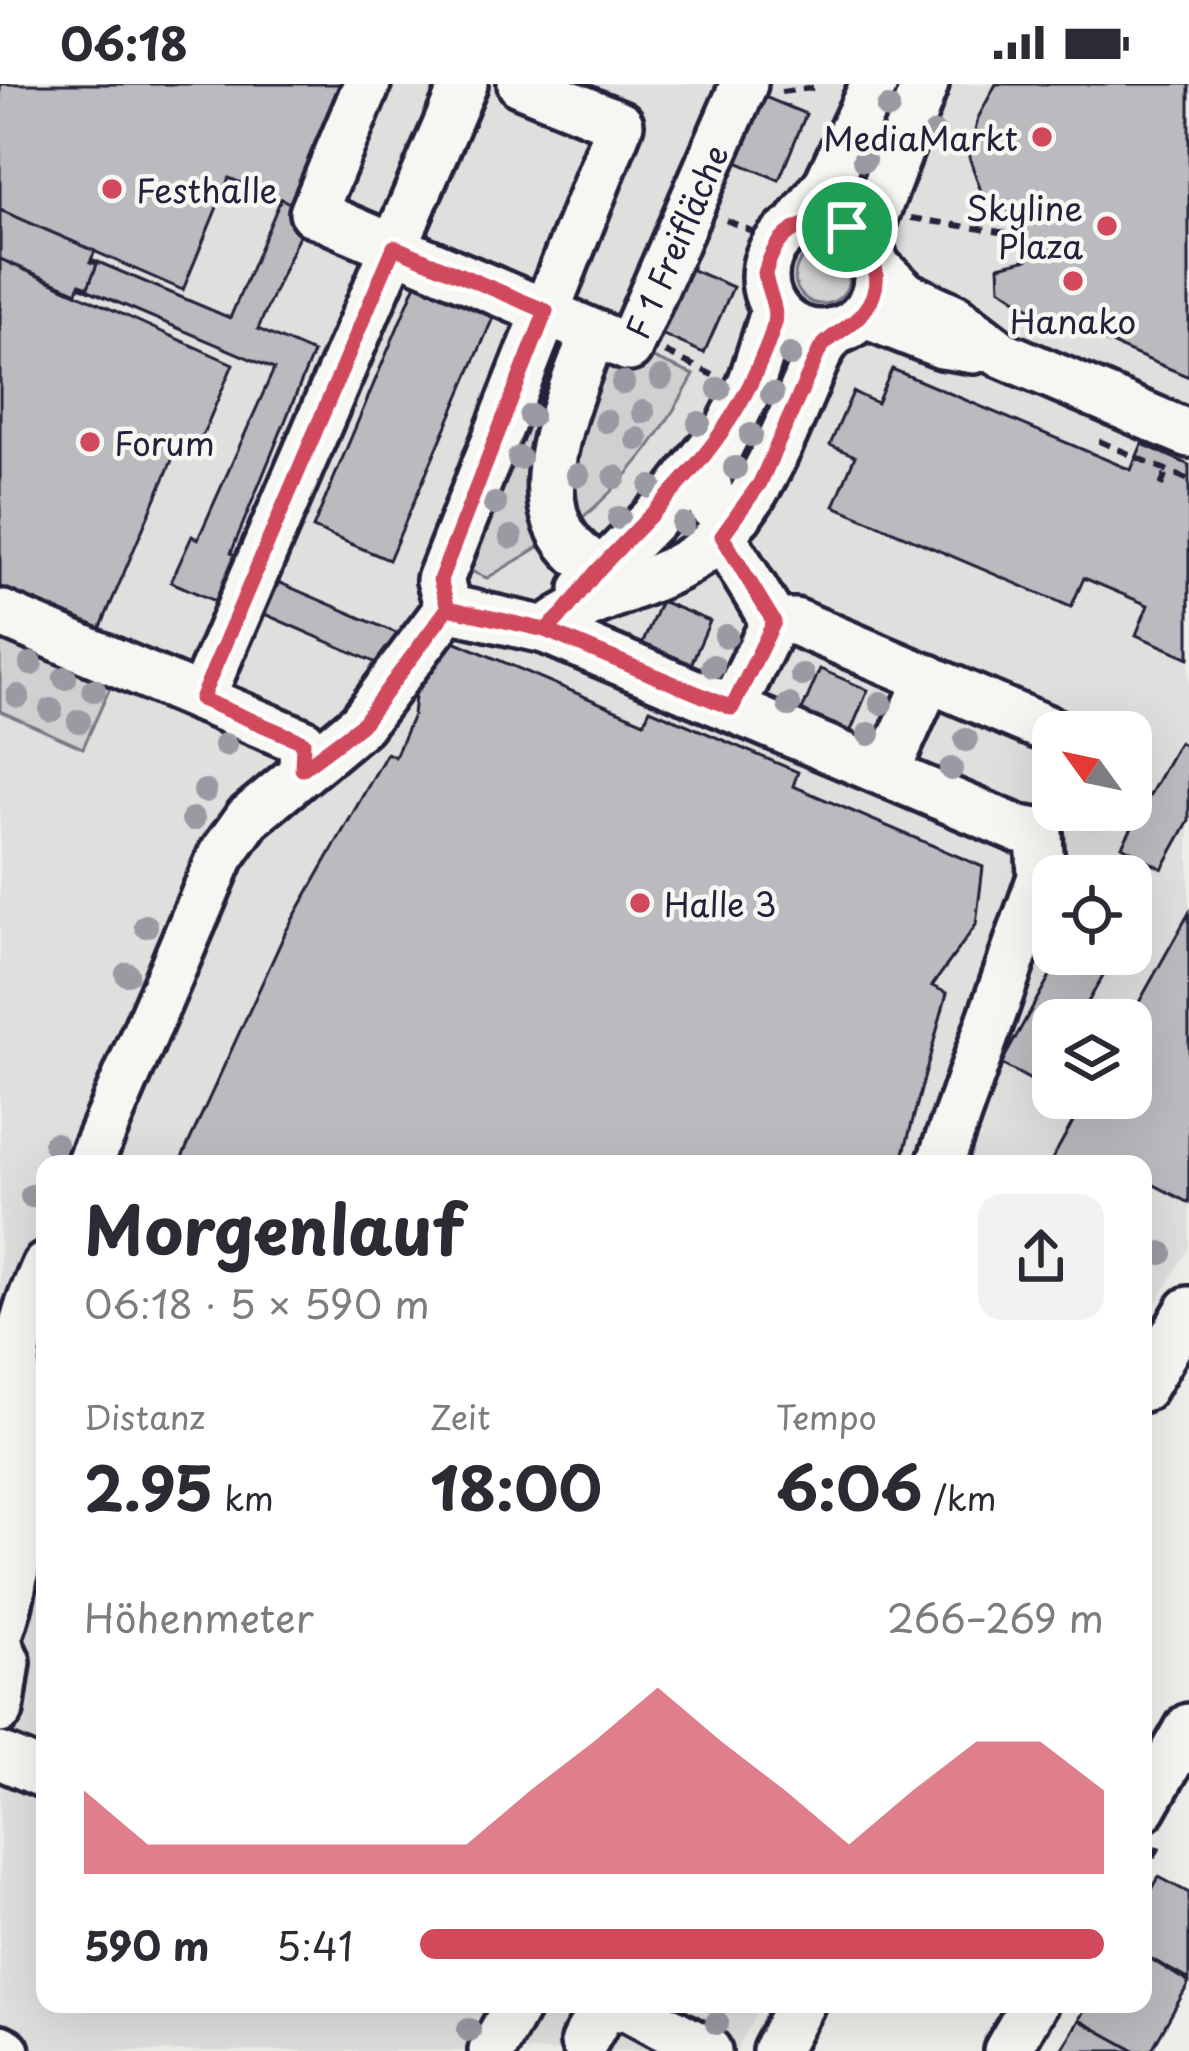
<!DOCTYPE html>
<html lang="de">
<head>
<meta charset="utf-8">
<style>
	:root { --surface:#fff; --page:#f2f2f3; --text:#2b2b33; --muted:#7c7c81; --accent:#d1495b }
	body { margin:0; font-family:"Playpen Sans",sans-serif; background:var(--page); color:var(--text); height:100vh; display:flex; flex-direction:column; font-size:45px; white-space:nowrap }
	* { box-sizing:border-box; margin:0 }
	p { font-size:39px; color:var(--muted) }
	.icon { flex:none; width:66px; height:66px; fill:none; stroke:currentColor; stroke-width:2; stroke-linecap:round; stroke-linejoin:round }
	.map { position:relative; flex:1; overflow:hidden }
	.details { position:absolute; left:36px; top:1071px; width:1116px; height:858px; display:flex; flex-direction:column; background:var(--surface); border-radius:24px; box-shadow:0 12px 48px #0002 }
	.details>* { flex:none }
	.needle { width:78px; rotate:303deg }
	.buttons { position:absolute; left:1032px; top:627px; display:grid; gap:24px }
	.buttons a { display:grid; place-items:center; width:120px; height:120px; border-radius:24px; background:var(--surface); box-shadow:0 12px 48px #0002; font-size:60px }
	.pin { position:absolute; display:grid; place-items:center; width:102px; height:102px; color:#fff; margin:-51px; border:6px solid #fff; border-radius:50%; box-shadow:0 3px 12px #0007 }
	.round { display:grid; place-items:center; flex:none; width:126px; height:126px; border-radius:24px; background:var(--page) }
	.headline { display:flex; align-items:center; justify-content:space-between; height:204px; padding:0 48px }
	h1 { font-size:66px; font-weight:700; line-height:90px }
	.metrics { display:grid; grid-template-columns:repeat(3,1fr); gap:18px; height:204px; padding:12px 48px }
	.metrics div { display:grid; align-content:center }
	.metrics b { font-size:60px; font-weight:700 }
	.metrics small { font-size:33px; font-weight:400 }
	.metrics p { font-size:33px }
	.chart { height:336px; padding:24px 48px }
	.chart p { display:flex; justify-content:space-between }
	.chart svg { width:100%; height:216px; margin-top:12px; fill:var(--accent); opacity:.7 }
	ul { padding:0 48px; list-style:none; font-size:39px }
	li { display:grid; grid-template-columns:192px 144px 1fr; align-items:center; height:90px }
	li i { height:30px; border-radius:15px; background:var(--accent) }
	.status { display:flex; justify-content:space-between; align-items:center; height:84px; padding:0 60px; background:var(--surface); direction:ltr }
	.status svg { height:33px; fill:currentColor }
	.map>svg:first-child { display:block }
	.built { fill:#dfdfde; fill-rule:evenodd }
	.green { fill:#d0d0d1; stroke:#797986; stroke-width:3 }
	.building { fill:#bbbbbf; stroke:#22223b; stroke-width:3 }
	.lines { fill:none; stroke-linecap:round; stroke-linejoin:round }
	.minor-casing { stroke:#22223b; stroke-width:54 }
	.path { stroke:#22223b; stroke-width:6; stroke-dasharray:12 9; stroke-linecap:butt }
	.minor { stroke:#f6f6f2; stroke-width:45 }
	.tree { fill:#9a9aa3 }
	.route-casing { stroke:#fff; stroke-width:24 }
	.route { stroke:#d1495b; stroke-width:15 }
	.poi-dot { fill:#d1495b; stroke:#f6f6f2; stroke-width:4.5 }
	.labels { text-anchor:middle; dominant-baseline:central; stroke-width:9; stroke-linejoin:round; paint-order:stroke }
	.poi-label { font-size:33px; fill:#22223b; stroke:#f6f6f2; text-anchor:start }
	.street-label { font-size:33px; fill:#22223b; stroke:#f6f6f2 }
</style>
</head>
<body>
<div class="status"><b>06:18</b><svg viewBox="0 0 49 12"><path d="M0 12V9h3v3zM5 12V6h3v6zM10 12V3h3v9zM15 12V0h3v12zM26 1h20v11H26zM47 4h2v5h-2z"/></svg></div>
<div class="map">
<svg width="1189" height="1967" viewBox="0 0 1189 1967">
	<rect width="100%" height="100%" fill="#eeeeeb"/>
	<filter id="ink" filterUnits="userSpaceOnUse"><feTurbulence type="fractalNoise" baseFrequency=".00833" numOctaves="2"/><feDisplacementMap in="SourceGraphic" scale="24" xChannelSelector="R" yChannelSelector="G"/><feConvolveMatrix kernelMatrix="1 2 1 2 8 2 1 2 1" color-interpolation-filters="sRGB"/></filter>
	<g filter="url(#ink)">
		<path class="built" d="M0 0H1189V1163L1143 1243V1080H45V1920H762L735 1967H0ZM1053 648H1131V726H1053ZM1053 792H1131V870H1053ZM1053 936H1131V1014H1053Z"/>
		<g class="green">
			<circle cx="822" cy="193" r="27"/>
			<path d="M556 231 568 237 534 319 544 324C529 375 531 409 544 460L487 494 456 481Z"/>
			<path d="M610 256 694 291C662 349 629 397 577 438L565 385Z"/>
			<polygon points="0,548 113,597 83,664 0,627"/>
		</g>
		<g class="building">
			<polygon points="0,0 367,0 313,129 229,94 183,206 0,126"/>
			<polygon points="996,0 1189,0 1189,293 1036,228 1000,204 999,182 1028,175 1025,132 999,124 982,110 969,73 978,34"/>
			<polygon points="743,4 806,30 779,96 715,69"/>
			<polygon points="281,115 309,128 258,245 313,269 231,469 237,472 234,479 443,569 420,598 221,511 217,518 171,498 192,452 198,455 274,285 79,202 88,203 97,180 91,175 230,234"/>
			<polygon points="0,126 95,167 90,178 97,180 88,203 80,200 77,208 0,175"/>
			<polygon points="0,175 233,280 198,362 181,355 100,545 0,503"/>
			<polygon points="669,176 733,203 704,269 641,241"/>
			<polygon points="418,195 495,229 389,476 313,444"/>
			<polygon points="892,285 1131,386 1142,360 1189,381 1189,574 1136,551 1148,521 1084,494 1071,523 834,422 855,372 830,361 853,308 877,319"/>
			<polygon points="661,517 710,537 690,583 641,563"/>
			<polygon points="454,557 644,638 650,625 798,688 793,702 983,783 976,841 932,902 947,909 901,1080 179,1080 286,847 387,669 395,673 413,631 416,603"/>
			<polygon points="820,585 868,606 849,651 800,631"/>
			<polygon points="1179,658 1189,664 1189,736 1162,785 1122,762"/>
			<polygon points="1189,829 1189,1119 1143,1095 1143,1080 1050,1079 1086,1014 1131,1014 1129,936"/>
			<polygon points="1062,870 1115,870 1078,936 1053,936 1053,982 1042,1002 1001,980"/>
			<polygon points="1159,1793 1189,1809 1189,1896 1143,1870 1143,1821"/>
			<polygon points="1143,1870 1189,1899 1151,1967 1135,1967 1079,1936 1087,1920 1143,1920"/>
			<polygon points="1079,1936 1135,1967 1061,1967"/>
		</g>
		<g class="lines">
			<defs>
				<g id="minor">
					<path id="s1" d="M367 0 313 129 629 264 744 0"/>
					<circle cx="821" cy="193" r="56"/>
					<polyline points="796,142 828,99 874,0"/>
					<polyline points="865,158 925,0"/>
					<polyline points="876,182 906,211 954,233 1002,270 1189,350"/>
					<polyline points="863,230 942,261 974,266"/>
					<path d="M593 250C557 343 499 471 644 497"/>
					<polyline points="739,431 728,434 712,422 706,389 751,300 775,225"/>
					<polyline points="722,452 774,538"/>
					<polyline points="584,505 670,418 712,363"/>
					<polyline points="448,524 440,496 620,40 521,0"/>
					<polyline points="0,529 303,658 302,685"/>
					<polyline points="545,546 1018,745 1039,748 1041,793 940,1080"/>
					<polyline points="201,615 464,0"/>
					<polyline points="732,624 774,538 795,538 1054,648"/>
					<polyline points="886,689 929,594"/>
					<path d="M89 1080 221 772 248 734 361 640 448 524 545 546C585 515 633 506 678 483 759 441 784 343 821 265L834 247"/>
					<polyline points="1143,1304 1189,1226"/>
					<path d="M0 1548C33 1458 10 1372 16 1280 18 1245 31 1214 45 1182"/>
					<polyline points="0,1563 7,1578 0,1626"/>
					<polyline points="0,1672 45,1691"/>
					<polyline points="1143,1724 1189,1643"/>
					<polyline points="621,1920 708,1967"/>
					<polyline points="584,1958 600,1930 622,1921"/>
					<polyline points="0,1964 6,1967"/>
					<polyline points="492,1967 518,1920"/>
					<polyline points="776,1967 801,1920"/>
					<polyline points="1007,1967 1034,1920"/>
				</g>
			</defs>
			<use href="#minor" class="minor-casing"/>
			<g class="path">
				<polyline points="781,8 813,4"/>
				<polyline points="911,134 1026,152"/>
				<polyline points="726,136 756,149"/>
				<polyline points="665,268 713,291"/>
				<polyline points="1099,357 1189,396"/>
				<polyline points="1161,402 1167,387"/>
				<polyline points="1143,1792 1161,1759"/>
			</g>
			<use href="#minor" class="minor"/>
		</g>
		<g class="tree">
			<circle cx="888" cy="24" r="12"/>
			<circle cx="935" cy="50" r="12"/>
			<circle cx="864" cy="76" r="12"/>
			<circle cx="790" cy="271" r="12"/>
			<circle cx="661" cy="294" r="12"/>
			<circle cx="623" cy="299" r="12"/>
			<circle cx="719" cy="305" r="12"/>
			<circle cx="772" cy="310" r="12"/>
			<circle cx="643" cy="328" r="12"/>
			<circle cx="531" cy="332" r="12"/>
			<circle cx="606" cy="337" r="12"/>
			<circle cx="699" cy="339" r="12"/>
			<circle cx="751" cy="351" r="12"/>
			<circle cx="637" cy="355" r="12"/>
			<circle cx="519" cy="374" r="12"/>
			<circle cx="735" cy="384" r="12"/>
			<circle cx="578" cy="391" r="12"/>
			<circle cx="615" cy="393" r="12"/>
			<circle cx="651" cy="403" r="12"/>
			<circle cx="495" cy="420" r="12"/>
			<circle cx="619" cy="434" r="12"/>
			<circle cx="683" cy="440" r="12"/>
			<circle cx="511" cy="453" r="12"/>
			<circle cx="726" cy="552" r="12"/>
			<circle cx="31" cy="580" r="12"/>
			<circle cx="713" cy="582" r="12"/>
			<circle cx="802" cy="591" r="12"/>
			<circle cx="65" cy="594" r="12"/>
			<circle cx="94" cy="606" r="12"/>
			<circle cx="18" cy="612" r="12"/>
			<circle cx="881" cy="619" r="12"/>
			<circle cx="789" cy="621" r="12"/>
			<circle cx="51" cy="626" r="12"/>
			<circle cx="79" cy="637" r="12"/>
			<circle cx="869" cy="650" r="12"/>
			<circle cx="966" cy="656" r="12"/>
			<circle cx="225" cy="661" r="12"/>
			<circle cx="951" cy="685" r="12"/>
			<circle cx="205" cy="707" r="12"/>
			<circle cx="193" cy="735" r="12"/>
			<circle cx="146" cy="842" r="12"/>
			<circle cx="127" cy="890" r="12"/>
			<circle cx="55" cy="1060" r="12"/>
			<circle cx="32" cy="1112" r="12"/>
			<circle cx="1161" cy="1169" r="12"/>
			<circle cx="717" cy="1939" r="12"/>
			<circle cx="469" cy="1946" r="12"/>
		</g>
	</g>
	<g class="lines" filter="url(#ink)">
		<defs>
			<path id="route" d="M847 143C806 129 776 147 765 189 766 202 772 212 774 224 778 240 767 261 761 276 726 363 661 419 599 485 579 507 569 528 545 546L448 524 362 640 302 685 303 658 201 615 394 163 546 227 440 496 448 524 545 546 732 624 774 538 722 452 760 399 820 265C833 248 852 244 864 227 887 198 875 162 847 143"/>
		</defs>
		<use href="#route" class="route-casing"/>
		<use href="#route" class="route"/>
	</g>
	<g class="poi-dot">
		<circle cx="1042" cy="53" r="12"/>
		<circle cx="112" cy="105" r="12"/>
		<circle cx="1107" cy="142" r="12"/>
		<circle cx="1073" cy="197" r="12"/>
		<circle cx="90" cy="358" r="12"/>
		<circle cx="640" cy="819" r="12"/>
	</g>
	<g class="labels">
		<g class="poi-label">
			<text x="1018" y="53" text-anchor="end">MediaMarkt</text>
			<text x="136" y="105">Festhalle</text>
			<text x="1083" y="123" text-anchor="end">Skyline<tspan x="1083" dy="38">Plaza</tspan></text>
			<text x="1073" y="236" text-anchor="middle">Hanako</text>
			<text x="114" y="358">Forum</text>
			<text x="664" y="819">Halle 3</text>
		</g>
		<g class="street-label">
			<text stroke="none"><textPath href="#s1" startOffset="600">F 1 Freifläche</textPath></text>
		</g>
	</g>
</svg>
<div class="buttons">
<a><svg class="needle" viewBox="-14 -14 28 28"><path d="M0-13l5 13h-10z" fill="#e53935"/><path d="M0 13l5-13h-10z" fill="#7c7c81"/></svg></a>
<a><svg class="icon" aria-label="locate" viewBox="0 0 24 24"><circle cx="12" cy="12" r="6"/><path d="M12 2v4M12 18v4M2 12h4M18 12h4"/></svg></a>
<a><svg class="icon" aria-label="layers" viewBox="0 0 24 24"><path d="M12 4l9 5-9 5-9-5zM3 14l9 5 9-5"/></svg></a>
</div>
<div class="pin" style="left:847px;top:143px;background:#1e9e55"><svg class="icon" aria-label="arrive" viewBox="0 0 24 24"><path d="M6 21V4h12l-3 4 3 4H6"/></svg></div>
<section class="details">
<div class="headline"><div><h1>Morgenlauf</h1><p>06:18 · 5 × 590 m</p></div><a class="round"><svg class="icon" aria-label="share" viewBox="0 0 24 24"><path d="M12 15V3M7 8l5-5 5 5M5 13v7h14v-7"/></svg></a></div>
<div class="metrics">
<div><p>Distanz</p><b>2.95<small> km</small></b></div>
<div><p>Zeit</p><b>18:00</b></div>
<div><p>Tempo</p><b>6:06<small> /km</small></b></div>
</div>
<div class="chart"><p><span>Höhenmeter</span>266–269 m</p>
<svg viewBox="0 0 160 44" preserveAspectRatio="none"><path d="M0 44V27L10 38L20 38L30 38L40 38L50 38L60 38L70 27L80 17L90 6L100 17L110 27L120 38L130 27L140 17L150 17L160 27V44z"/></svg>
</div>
<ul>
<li><b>590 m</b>5:41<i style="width:100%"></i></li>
</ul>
</section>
</div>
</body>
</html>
